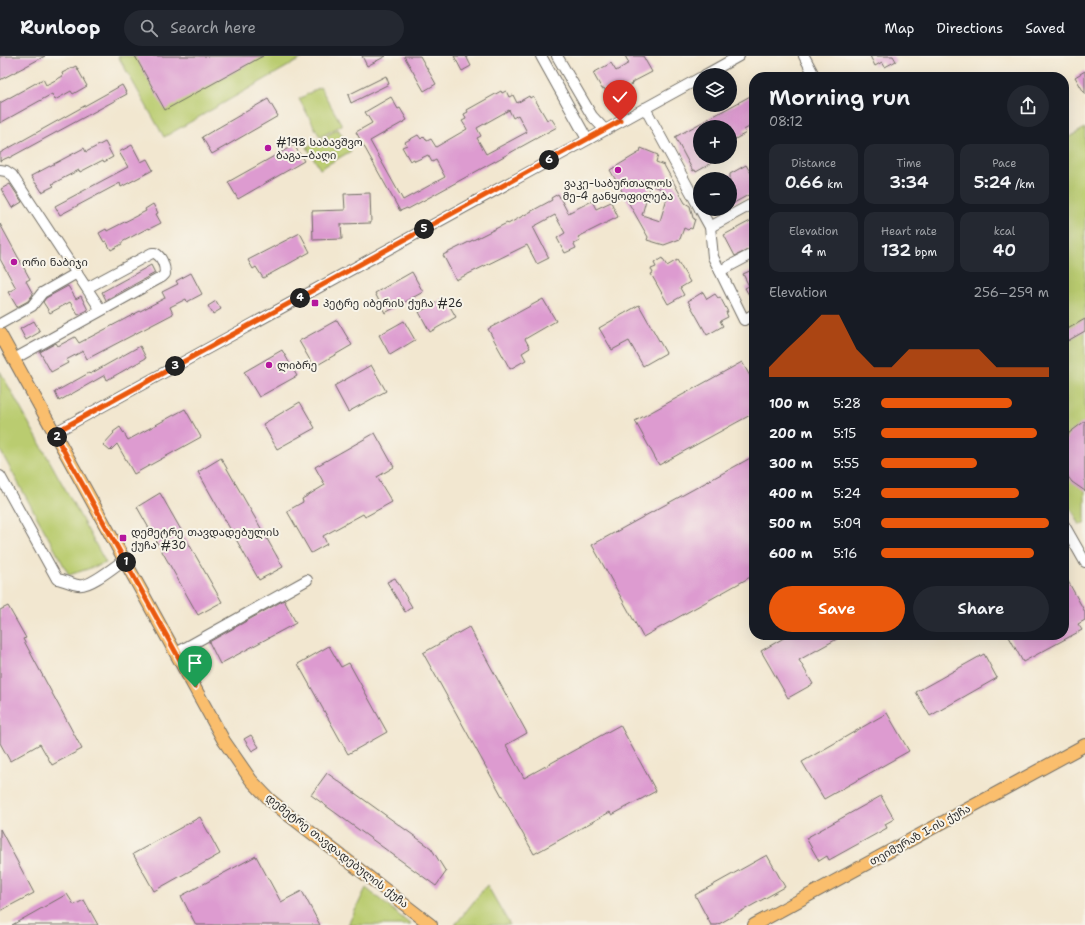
<!DOCTYPE html>
<html lang="en">
<head>
<meta charset="utf-8">
<style>
	:root { --surface:#171b24; --page:#242831; --text:#f1f3f6; --muted:#9ea1a6; --line:#363941; --accent:#ea580c }
	body { margin:0; font-family:"Shantell Sans","Noto Sans Georgian",sans-serif; background:var(--page); color:var(--text); height:100vh; display:flex; flex-direction:column; font-size:15px; white-space:nowrap }
	* { box-sizing:border-box; margin:0 }
	p { font-size:13px; color:var(--muted) }
	.icon { flex:none; width:22px; height:22px; fill:none; stroke:currentColor; stroke-width:2; stroke-linecap:round; stroke-linejoin:round }
	.map { position:relative; flex:1; overflow:hidden }
	.sheet { position:absolute; left:749px; top:16px; width:320px; height:568px; display:flex; flex-direction:column; background:var(--surface); border-radius:16px; box-shadow:0 4px 16px #0002 }
	.sheet>* { flex:none }
	.fabs { position:absolute; left:693px; top:12px; display:grid; gap:8px }
	.fabs a { display:grid; place-items:center; width:44px; height:44px; border-radius:50%; background:var(--surface); box-shadow:0 4px 16px #0002; font-size:20px }
	.pin { position:absolute; display:grid; place-items:center; width:34px; height:34px; color:#fff; margin:-41px -17px; border-radius:50% 50% 50% 0; rotate:-45deg; box-shadow:0 0 4px #0007 }
	.pin .icon { rotate:45deg }
	.km { position:absolute; width:20px; height:20px; margin:-10px; border-radius:50%; background:#222; color:#fff; font-size:11px; line-height:20px; text-align:center }
	.round { display:grid; place-items:center; flex:none; width:42px; height:42px; border-radius:21px; background:var(--page) }
	.overview { display:flex; align-items:center; justify-content:space-between; height:68px; padding:0 20px }
	h1 { font-size:22px; font-weight:600; line-height:30px }
	.figures { display:grid; grid-template-columns:repeat(3,1fr); gap:6px; height:68px; padding:4px 20px }
	.figures div { display:grid; align-content:center; border-radius:10px; background:var(--page); text-align:center }
	.figures b { font-size:17px; font-weight:600 }
	.figures small { font-size:11px; font-weight:400 }
	.figures p { font-size:11px }
	.chart { height:112px; padding:8px 20px }
	.chart p { display:flex; justify-content:space-between }
	.chart svg { width:100%; height:72px; margin-top:4px; fill:var(--accent); opacity:.7 }
	.cta { display:flex; gap:8px; margin-top:auto; padding:8px 20px }
	.cta a { flex:1; height:46px; border-radius:24px; background:var(--accent); color:#fff; font-size:16px; font-weight:600; line-height:46px; text-align:center }
	.cta a+a { background:var(--page); color:var(--text) }
	ul { padding:0 20px; list-style:none; font-size:13px }
	li { display:grid; grid-template-columns:64px 48px 1fr; align-items:center; height:30px }
	li i { height:10px; border-radius:5px; background:var(--accent) }
	header { display:flex; align-items:center; gap:24px; box-sizing:border-box; height:56px; padding:0 20px; background:var(--surface); border-bottom:1px solid var(--line) }
	header strong { font-size:19px }
	nav { display:flex; gap:22px; margin-inline-start:auto; font-size:14px }
	.search { width:280px; height:36px; background:var(--page); display:flex; align-items:center; gap:10px; box-sizing:border-box; padding:0 14px; border-radius:22px; color:var(--muted); font-size:15px }
	.map>svg:first-child { display:block }
	.green { fill:#bacc6f; stroke:#727c4d }
	.building { fill:#dd9bd0; fill-rule:evenodd }
	.lines { fill:none; stroke-linecap:round; stroke-linejoin:round }
	.minor-casing { stroke:#716d65; stroke-width:12 }
	.major-casing { stroke:#716d65; stroke-width:14 }
	.minor { stroke:#fff; stroke-width:10 }
	.major { stroke:#fabe6d; stroke-width:12 }
	.route-casing { stroke:#fff; stroke-width:8 }
	.route { stroke:#ea580c; stroke-width:5 }
	.poi-dot { fill:#b5179e; stroke:#f7f3e8; stroke-width:1.5 }
	.labels { text-anchor:middle; dominant-baseline:central; stroke-width:4; stroke-linejoin:round; paint-order:stroke }
	.poi-label { font-size:11px; fill:#2b2b2b; stroke:#f7f3e8; text-anchor:start }
	.street-label { font-size:11px; fill:#2b2b2b; stroke:#f7f3e8 }
</style>
</head>
<body>
<header>
<strong>Runloop</strong>
<div class="search"><svg class="icon" aria-label="search" viewBox="0 0 24 24"><circle cx="10" cy="10" r="6"/><path d="M15 15l6 6"/></svg>Search here</div>
<nav><a>Map</a><a>Directions</a><a>Saved</a></nav>
</header>
<div class="map">
<svg width="1085" height="869" viewBox="0 0 1085 869">
	<rect width="100%" height="100%" fill="#f7f3e8"/>
	<filter id="ink" filterUnits="userSpaceOnUse"><feTurbulence type="fractalNoise" baseFrequency=".025" numOctaves="2"/><feDisplacementMap in="SourceGraphic" scale="8" xChannelSelector="R" yChannelSelector="G"/><feConvolveMatrix kernelMatrix="1 2 1 2 8 2 1 2 1" color-interpolation-filters="sRGB"/></filter>
	<filter id="wash" filterUnits="userSpaceOnUse"><feTurbulence type="fractalNoise" baseFrequency=".012" numOctaves="4" result="noise"/><feDisplacementMap in="SourceGraphic" scale="16" xChannelSelector="R" yChannelSelector="G"/><feGaussianBlur stdDeviation="0.9" result="paint"/><feColorMatrix in="noise" values="0 0 0 0 0 0 0 0 0 0 0 0 0 0 0 0 0 1.4 0 .05"/><feComposite in="paint" operator="in"/></filter>
	<g filter="url(#wash)">
		<rect width="100%" height="100%" fill="#f2e7d0"/>
		<g class="green">
			<polygon points="118,0 306,0 164,81"/>
			<polygon points="320,31 342,69 320,81 299,43"/>
			<polygon points="1085,72 1085,466 1080,469 1064,439 1064,84"/>
			<polygon points="338,73 351,95 320,113 307,91"/>
			<polygon points="0,315 106,507 69,519 0,394"/>
			<polygon points="487,829 510,869 455,869"/>
			<polygon points="366,832 411,869 348,869"/>
		</g>
		<g id="blocks">
			<g class="building">
				<polygon points="0,0 45,0 0,24"/>
				<polygon points="135,0 263,0 165,54"/>
				<polygon points="362,0 386,0 367,10"/>
				<polygon points="404,0 420,0 436,28 424,35"/>
				<polygon points="454,0 466,0 471,10 462,15"/>
				<polygon points="625,0 643,0 652,16 631,27 632,28 608,40 604,32 602,33 593,17 611,7 616,15 629,7"/>
				<polygon points="870,0 893,0 896,5 885,11 882,6 875,10"/>
				<polygon points="76,10 87,30 73,38 71,35 55,44 52,38 0,67 0,47 43,23 46,29 63,20 62,17"/>
				<polygon points="1085,15 1085,38 1075,21"/>
				<polygon points="386,20 389,28 351,47 348,39"/>
				<polygon points="122,29 127,38 9,102 9,101 0,105 0,97"/>
				<path d="M501 35 502 37 506 35 509 41 513 39 517 47 529 40 530 42 533 40 547 64 551 62 557 71 408 153 407 152 400 155 356 76 372 67 365 56 391 41 398 53 400 52 407 64 370 85 403 144 445 121 436 104 432 106 428 99 415 105 414 103 410 105 402 91 407 89 405 86 418 79 421 83 424 80 427 85 431 83 436 91 467 73 462 65 466 63 464 58 468 56 467 54ZM509 54 513 62 518 59 527 76 486 98 477 82 481 80 477 72Z"/>
				<polygon points="754,38 754,68 744,74 746,77 730,86 730,71 700,71 700,101 709,101 712,107 696,116 695,114 693,115 675,81"/>
				<polygon points="268,43 278,60 212,98 202,81"/>
				<polygon points="105,86 113,101 104,106 103,104 80,116 79,114 52,128 54,130 42,136 37,128 36,128 31,120 84,92 86,96"/>
				<polygon points="132,89 141,106 147,103 153,114 121,131 120,127 60,159 55,150 128,111 119,96"/>
				<polygon points="294,89 304,105 238,143 228,126"/>
				<path d="M641 92 658 99 656 106 664 109 685 147 690 150 693 162 695 163 692 173 690 172 688 174 684 172 680 183 664 189 647 184 648 181 610 114 640 96ZM650 129 662 133 667 142 660 165 642 159Z"/>
				<polygon points="746,109 754,122 754,136 730,149 730,118"/>
				<polygon points="10,128 22,146 12,152 1,133"/>
				<polygon points="370,137 371,167 341,168 342,183 313,184 312,155 345,154 344,138"/>
				<polygon points="558,138 568,157 592,145 596,153 611,146 618,161 578,181 580,185 574,188 576,192 565,197 557,182 565,177 555,159 533,171 549,202 537,208 527,189 456,224 443,199 507,167 508,168 552,144 551,142"/>
				<polygon points="153,148 158,157 156,158 161,167 149,173 148,172 122,186 122,188 111,194 106,185 104,186 99,177 106,173 107,175 146,155 145,153"/>
				<polygon points="754,163 754,191 735,200 724,179"/>
				<polygon points="0,168 30,223 26,225 33,238 28,245 17,251 8,236 16,232 0,203"/>
				<polygon points="300,177 310,196 263,222 256,211 253,213 248,204"/>
				<polygon points="662,202 667,210 677,204 690,226 680,232 684,239 668,248 651,218 653,217 651,213 656,211 654,207"/>
				<polygon points="151,209 155,217 106,244 102,236"/>
				<polygon points="754,213 754,239 753,237 749,239 745,232 749,230 743,218"/>
				<polygon points="412,216 423,236 385,257 375,237"/>
				<polygon points="191,217 202,238 187,246 186,243 170,251 173,258 87,303 83,295 66,304 68,307 51,316 40,296 56,287 58,290 75,281 79,287 165,242 162,236 178,228 176,225"/>
				<polygon points="68,230 76,243 81,240 88,254 78,259 70,246 50,257 43,246 46,242"/>
				<polygon points="703,236 707,243 715,238 718,242 720,241 728,256 726,256 728,261 720,265 723,270 707,279 688,245"/>
				<polygon points="445,242 456,261 430,276 419,256"/>
				<polygon points="543,243 556,265 525,283 530,292 522,297 526,304 510,313 488,273"/>
				<polygon points="216,245 221,253 213,258 208,250"/>
				<polygon points="639,249 666,297 643,310 629,285 612,294 599,272"/>
				<polygon points="1085,263 1085,275 1064,287 1064,275"/>
				<polygon points="337,264 352,289 314,311 299,285"/>
				<polygon points="34,265 40,276 26,284 20,273"/>
				<polygon points="404,265 415,284 390,299 379,279"/>
				<polygon points="140,290 146,302 107,324 105,319 59,345 55,336 89,317 90,318"/>
				<polygon points="282,294 297,320 259,341 244,316"/>
				<polygon points="742,306 754,327 754,357 659,409 635,365"/>
				<polygon points="371,309 386,335 348,356 334,330"/>
				<polygon points="300,346 315,372 277,393 263,368"/>
				<polygon points="185,353 201,381 134,418 117,388 110,395 103,389 114,377 113,376 120,371 128,384"/>
				<polygon points="1085,365 1085,435 1072,426 1066,418 1064,412 1064,387 1069,377"/>
				<polygon points="375,377 394,411 377,421 392,446 365,461 363,458 323,480 327,488 311,497 287,455 303,446 302,443 325,429 315,411"/>
				<polygon points="754,400 754,519 643,581 592,489"/>
				<polygon points="221,402 283,511 259,524 198,416"/>
				<polygon points="160,437 222,546 198,559 137,451"/>
				<polygon points="1064,518 1085,556 1085,564 1078,568 1082,574 1023,606 1008,579 1064,579"/>
				<polygon points="395,522 412,551 405,556 387,526"/>
				<polygon points="284,544 296,567 220,608 209,586"/>
				<polygon points="8,550 26,582 23,583 82,693 52,709 40,688 10,705 0,687 0,554"/>
				<polygon points="469,571 527,677 506,689 524,722 620,669 656,735 612,759 610,756 534,798 423,597"/>
				<polygon points="789,579 844,579 799,604 813,628 788,642 761,595"/>
				<polygon points="329,590 341,611 349,607 387,676 348,698 298,608"/>
				<polygon points="984,598 997,622 930,660 916,636"/>
				<polygon points="887,657 909,695 824,743 802,706"/>
				<polygon points="251,679 259,691 252,695 244,683"/>
				<polygon points="327,717 431,792 446,816 436,830 311,739"/>
				<polygon points="881,740 894,763 885,768 887,772 829,804 827,800 819,805 806,782"/>
				<polygon points="200,761 220,798 154,835 133,798"/>
				<polygon points="0,773 34,837 0,855"/>
				<polygon points="767,799 785,831 717,869 711,869 695,839"/>
				<polygon points="256,800 281,846 302,835 320,869 196,869 181,840"/>
				<polygon points="67,838 74,849 84,844 98,869 12,869"/>
			</g>
		</g>
	</g>
	<g filter="url(#ink)">
		<use href="#blocks" fill-opacity="0" stroke="#716d65" stroke-width="1"/>
		<g class="lines">
			<defs>
				<g id="minor">
					<polyline points="541,0 587,83"/>
					<polyline points="557,0 592,60 605,74"/>
					<polyline points="804,0 815,21"/>
					<polyline points="705,19 739,0"/>
					<polyline points="645,52 700,153"/>
					<polyline points="0,114 6,115 12,119 101,254"/>
					<polyline points="700,153 710,171 713,201 744,264 754,258"/>
					<polyline points="710,171 754,147"/>
					<polyline points="720,215 754,197"/>
					<polyline points="0,268 32,250 42,237 77,217"/>
					<path d="M14 303 162 221 165 218C165 210 162 201 155 197H152L87 232"/>
					<polyline points="54,377 700,22"/>
					<path d="M0 420 57 523C64 524 71 528 78 529 89 532 115 510 125 503"/>
					<polyline points="1064,469 1085,506"/>
					<polyline points="176,597 307,524"/>
				</g>
				<g id="major">
					<polyline points="0,278 224,685 251,724 270,744 291,761 431,869"/>
					<polyline points="754,869 1085,689"/>
				</g>
			</defs>
			<use href="#minor" class="minor-casing"/>
			<use href="#major" class="major-casing"/>
			<use href="#minor" class="minor"/>
			<use href="#major" class="major"/>
		</g>
	</g>
	<g class="lines" filter="url(#ink)">
		<defs>
			<polyline id="route" points="195,631 54,377 620,65"/>
		</defs>
		<use href="#route" class="route-casing"/>
		<use href="#route" class="route"/>
	</g>
	<g class="poi-dot">
		<circle cx="268" cy="92" r="4"/>
		<circle cx="618" cy="114" r="4"/>
		<circle cx="14" cy="206" r="4"/>
		<rect x="311" y="243" width="8" height="8" rx="2"/>
		<circle cx="269" cy="309" r="4"/>
		<rect x="119" y="478" width="8" height="8" rx="2"/>
	</g>
	<g class="labels">
		<g class="poi-label">
			<text x="276" y="86">#198 საბავშვო<tspan x="276" dy="13">ბაგა–ბაღი</tspan></text>
			<text x="618" y="127" text-anchor="middle">ვაკე-საბურთალოს<tspan x="618" dy="13">მე-4 განყოფილება</tspan></text>
			<text x="22" y="206">ორი ნაბიჯი</text>
			<text x="323" y="247">პეტრე იბერის ქუჩა #26</text>
			<text x="277" y="309">ლიბრე</text>
			<text x="131" y="476">დემეტრე თავდადებულის<tspan x="131" dy="13">ქუჩა #30</tspan></text>
		</g>
		<g class="street-label">
			<text transform="translate(920 779) rotate(-29)">თეიმურაზ I-ის ქუჩა</text>
			<text transform="translate(337 795) rotate(38)">დემეტრე თავდადებულის ქუჩა</text>
		</g>
	</g>
</svg>
<div class="fabs">
<a><svg class="icon" aria-label="layers" viewBox="0 0 24 24"><path d="M12 4l9 5-9 5-9-5zM3 14l9 5 9-5"/></svg></a>
<a>+</a>
<a>−</a>
</div>
<div class="pin" style="left:195px;top:631px;background:#1e9e55"><svg class="icon" aria-label="arrive" viewBox="0 0 24 24"><path d="M6 21V4h12l-3 4 3 4H6"/></svg></div>
<div class="pin" style="left:620px;top:65px;background:#d93025"><svg class="icon" aria-label="check" viewBox="0 0 24 24"><path d="M5 12l5 5 9-10"/></svg></div>
<b class="km" style="left:126px;top:506px">1</b>
<b class="km" style="left:57px;top:381px">2</b>
<b class="km" style="left:175px;top:310px">3</b>
<b class="km" style="left:300px;top:242px">4</b>
<b class="km" style="left:424px;top:173px">5</b>
<b class="km" style="left:549px;top:104px">6</b>
<section class="sheet">
<div class="overview"><div><h1>Morning run</h1><p>08:12</p></div><a class="round"><svg class="icon" aria-label="share" viewBox="0 0 24 24"><path d="M12 15V3M7 8l5-5 5 5M5 13v7h14v-7"/></svg></a></div>
<div class="figures">
<div><p>Distance</p><b>0.66<small> km</small></b></div>
<div><p>Time</p><b>3:34</b></div>
<div><p>Pace</p><b>5:24<small> /km</small></b></div>
</div>
<div class="figures">
<div><p>Elevation</p><b>4<small> m</small></b></div>
<div><p>Heart rate</p><b>132<small> bpm</small></b></div>
<div><p>kcal</p><b>40</b></div>
</div>
<div class="chart"><p><span>Elevation</span>256–259 m</p>
<svg viewBox="0 0 160 44" preserveAspectRatio="none"><path d="M0 44V38L10 27L20 17L30 6L40 6L50 27L60 38L70 38L80 27L90 27L100 27L110 27L120 27L130 38L140 38L150 38L160 38V44z"/></svg>
</div>
<ul>
<li><b>100 m</b>5:28<i style="width:78%"></i></li>
<li><b>200 m</b>5:15<i style="width:93%"></i></li>
<li><b>300 m</b>5:55<i style="width:57%"></i></li>
<li><b>400 m</b>5:24<i style="width:82%"></i></li>
<li><b>500 m</b>5:09<i style="width:100%"></i></li>
<li><b>600 m</b>5:16<i style="width:91%"></i></li>
</ul>
<div class="cta"><a>Save</a><a>Share</a></div>
</section>
</div>
</body>
</html>
